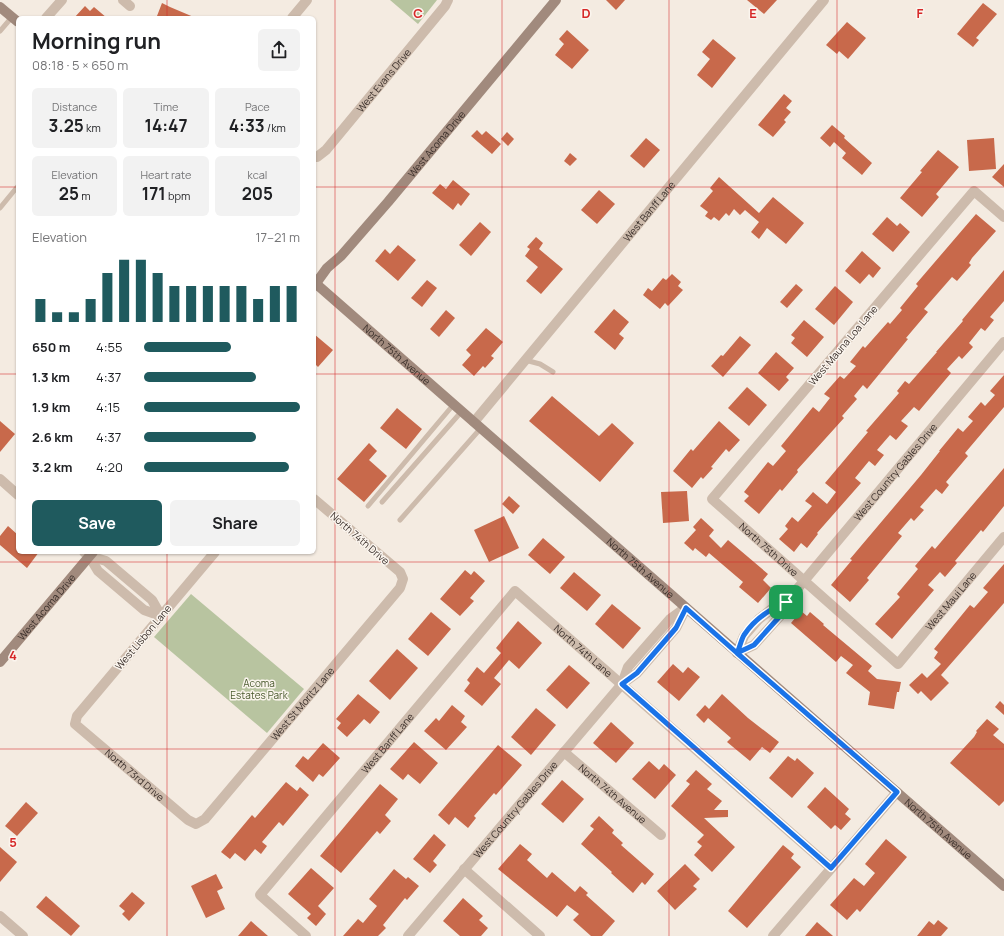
<!DOCTYPE html>
<html lang="en">
<head>
<meta charset="utf-8">
<style>
	:root { --surface:#fff; --page:#f2f2f2; --text:#202124; --muted:#757577; --accent:#1f5a5e }
	body { margin:0; font-family:Manrope,sans-serif; background:var(--page); color:var(--text); height:100vh; display:flex; flex-direction:column; font-size:15px; white-space:nowrap }
	* { box-sizing:border-box; margin:0 }
	p { font-size:13px; color:var(--muted) }
	.icon { flex:none; width:22px; height:22px; fill:none; stroke:currentColor; stroke-width:2; stroke-linecap:round; stroke-linejoin:round }
	.map { position:relative; flex:1; overflow:hidden }
	.sheet { position:absolute; left:16px; top:16px; width:300px; height:538px; display:flex; flex-direction:column; background:var(--surface); border-radius:6px; box-shadow:0 1px 3px #0004 }
	.sheet>* { flex:none }
	.pin { position:absolute; display:grid; place-items:center; width:34px; height:34px; color:#fff; margin:-17px; border-radius:8px; box-shadow:0 2px 6px #0006 }
	.round { display:grid; place-items:center; flex:none; width:42px; height:42px; border-radius:6px; background:var(--page) }
	.overview { display:flex; align-items:center; justify-content:space-between; height:68px; padding:0 16px }
	h1 { font-size:22px; font-weight:700; line-height:30px }
	.figures { display:grid; grid-template-columns:repeat(3,1fr); gap:6px; height:68px; padding:4px 16px }
	.figures div { display:grid; align-content:center; border-radius:6px; background:var(--page); text-align:center }
	.figures b { font-size:17px; font-weight:700 }
	.figures small { font-size:11px; font-weight:400 }
	.figures p { font-size:11px }
	.chart { height:112px; padding:8px 16px }
	.chart p { display:flex; justify-content:space-between }
	.chart svg { width:100%; height:72px; margin-top:4px; stroke:var(--accent); stroke-width:6 }
	.button { display:flex; gap:8px; margin-top:auto; padding:8px 16px }
	.button a { flex:1; height:46px; border-radius:6px; background:var(--accent); color:#fff; font-size:16px; font-weight:700; line-height:46px; text-align:center }
	.button a+a { background:var(--page); color:var(--text) }
	ul { padding:0 16px; list-style:none; font-size:13px }
	li { display:grid; grid-template-columns:64px 48px 1fr; align-items:center; height:30px }
	li i { height:10px; border-radius:5px; background:var(--accent) }
	.map>svg:first-child { display:block }
	.green { fill:#b8c4a0 }
	.building { fill:#c8694b }
	.lines { fill:none; stroke-linecap:round; stroke-linejoin:round }
	.lane { stroke:#cdbbac; stroke-width:5 }
	.street { stroke:#cdbbac; stroke-width:10 }
	.secondary { stroke:#a18a7d; stroke-width:10 }
	.route-casing { stroke:#fff; stroke-width:8 }
	.route { stroke:#1a73e8; stroke-width:5 }
	.grid { fill:none; stroke:#d62828; stroke-width:1; stroke-opacity:0.55 }
	.labels { text-anchor:middle; dominant-baseline:central; stroke-width:3; stroke-linejoin:round; paint-order:stroke }
	.street-label { font-size:10px; fill:#3b302b; stroke:#fbf5ee }
	.park-label { font-size:10px; fill:#4a5a2e; stroke:#fbf5ee }
	.grid-label { font-size:13px; text-anchor:middle; font-weight:bold; fill:#d62828; stroke:#fbf5ee; stroke-width:3; stroke-linejoin:round; paint-order:stroke }
</style>
</head>
<body>
<div class="map">
<svg width="1004" height="936" viewBox="0 0 1004 936">
	<rect width="100%" height="100%" fill="#f4ebe1"/>
	<g class="green">
		<polygon points="390,0 437,0 418,24"/>
		<polygon points="191,594 304,689 267,733 154,637"/>
	</g>
	<g class="building">
		<polygon points="606,0 625,0 616,10"/>
		<polygon points="747,0 777,0 764,14"/>
		<polygon points="162,3 170,7 196,18 161,18 157,16"/>
		<polygon points="983,3 997,14 976,38 979,40 973,47 957,34"/>
		<polygon points="85,6 90,11 94,7 107,18 74,18"/>
		<polygon points="847,22 866,38 848,59 839,51 837,54 826,45"/>
		<polygon points="567,30 589,50 572,69 555,55 564,44 559,39"/>
		<polygon points="713,39 736,58 712,88 697,75 710,59 702,52"/>
		<polygon points="784,94 792,101 786,108 791,112 784,120 786,122 773,137 758,125"/>
		<polygon points="832,125 845,136 844,138 872,163 862,175 842,158 846,153 834,142 830,147 820,138"/>
		<polygon points="477,130 482,135 486,131 501,144 492,154 471,136"/>
		<polygon points="507,132 514,139 508,146 501,139"/>
		<polygon points="646,138 660,150 644,168 630,156"/>
		<polygon points="994,138 996,169 969,171 967,140"/>
		<polygon points="938,150 959,167 936,194 939,197 922,217 900,198 922,172 920,171"/>
		<polygon points="570,153 577,159 570,166 564,161"/>
		<polygon points="1004,164 1004,187 992,177"/>
		<polygon points="719,177 759,213 773,197 804,223 786,244 767,228 759,239 751,232 759,222 745,210 740,215 734,209 729,216 726,213 719,221 714,217 711,220 705,216 708,212 700,206 713,191 710,188"/>
		<polygon points="453,180 470,194 461,206 458,203 453,210 432,193 440,184 446,189"/>
		<polygon points="599,190 615,204 597,224 581,210"/>
		<polygon points="976,214 996,231 972,258 969,263 971,265 957,281 952,277 924,309 928,312 906,338 908,339 867,389 863,385 854,396 857,399 842,416 844,418 797,470 798,472 782,491 780,489 759,514 744,501 749,496 744,492 768,462 773,466 786,451 781,446 813,407 819,412 830,398 824,394 840,376 844,379 856,366 850,362 863,346 865,348 888,322 890,324 902,310 900,308 918,286 916,284"/>
		<polygon points="887,217 897,226 900,223 910,232 893,252 872,234"/>
		<polygon points="480,222 491,232 471,256 459,245"/>
		<polygon points="536,237 543,243 539,249 563,269 541,294 526,281 538,267 525,256 530,249 527,247"/>
		<polygon points="398,245 416,260 398,281 375,261 385,249 390,254"/>
		<polygon points="862,251 881,268 873,278 869,274 860,284 845,271"/>
		<polygon points="1004,270 1004,301 990,317 994,320 985,331 981,328 969,343 973,347 962,359 959,356 947,369 951,373 919,411 914,407 901,421 908,426 896,440 890,435 877,450 884,455 875,466 869,461 855,478 861,483 817,533 818,534 807,548 801,543 794,552 779,539 788,529 785,526 792,517 798,522 812,506 805,501 813,492 827,504 836,492 825,483 868,432 866,431 899,393 897,391 905,381 909,384 937,352 936,352 963,321 962,320"/>
		<polygon points="672,274 681,282 678,286 683,290 668,306 665,303 660,309 643,295 648,288 652,291 663,278 666,280"/>
		<polygon points="427,280 437,288 422,307 411,298"/>
		<polygon points="796,284 803,290 787,308 780,302"/>
		<polygon points="835,286 853,302 834,325 815,309"/>
		<polygon points="614,309 629,322 619,334 624,338 615,350 594,332"/>
		<polygon points="446,310 455,318 439,337 430,329"/>
		<polygon points="804,320 824,337 807,357 791,343 795,338 791,335"/>
		<polygon points="486,328 503,342 491,356 494,358 485,368 483,366 474,376 462,365 471,355 466,350"/>
		<polygon points="314,334 333,350 318,367 314,363"/>
		<polygon points="740,336 751,345 723,377 711,366 721,355 723,356"/>
		<polygon points="776,352 794,368 786,377 789,380 779,391 758,373"/>
		<polygon points="1004,375 1004,407 965,453 968,456 946,482 949,485 942,494 936,489 920,507 924,510 914,521 911,518 898,533 902,536 867,578 869,580 850,602 831,585 852,560 850,559 921,475 940,451 939,451 958,428 963,432 973,421 968,417 981,402 985,406 995,395 990,391"/>
		<polygon points="747,387 767,405 749,426 728,408"/>
		<polygon points="552,396 599,436 612,423 634,443 600,482 529,421"/>
		<polygon points="397,408 422,429 406,449 380,428"/>
		<polygon points="0,421 15,434 0,452"/>
		<polygon points="719,421 740,440 729,452 726,449 711,467 713,468 703,479 701,477 692,488 673,471 691,449 693,451"/>
		<polygon points="369,443 377,451 369,460 387,476 364,502 337,479"/>
		<polygon points="1004,468 1004,506 983,532 981,530 955,561 957,563 945,577 940,572 928,585 934,590 892,639 875,624 900,597 897,594 918,569 915,566 932,546 935,549"/>
		<polygon points="687,491 689,521 663,523 661,492"/>
		<polygon points="509,496 520,506 513,514 502,504"/>
		<polygon points="504,516 519,548 489,562 474,530"/>
		<polygon points="701,518 714,530 709,536 721,548 728,540 768,574 763,580 771,588 758,603 739,587 743,582 709,553 706,557 695,548 693,551 684,543 696,530 693,527"/>
		<polygon points="8,526 18,535 18,552 39,552 27,568 0,545 0,536"/>
		<polygon points="543,538 565,557 550,574 528,555"/>
		<polygon points="1004,564 1004,603 941,675 949,683 931,701 921,691 918,694 909,685 922,673 927,678 941,664 934,658 938,652 934,649 970,605 974,608 988,592 983,588"/>
		<polygon points="465,570 471,575 474,571 485,581 470,598 474,601 460,616 440,599"/>
		<polygon points="574,572 601,595 587,611 560,588"/>
		<polygon points="612,604 641,628 623,649 595,624"/>
		<polygon points="801,611 807,616 810,612 824,624 823,625 872,666 868,671 877,679 901,682 899,692 897,692 894,709 868,705 870,692 846,673 853,665 841,656 836,662 791,623"/>
		<polygon points="431,612 451,629 428,656 408,639"/>
		<polygon points="518,621 542,643 519,669 509,660 494,678 501,684 482,706 464,691 470,683 467,680 477,667 484,673 501,653 496,648"/>
		<polygon points="397,649 418,668 390,700 369,681"/>
		<polygon points="673,664 683,673 688,667 700,677 679,701 657,682"/>
		<polygon points="569,665 590,683 567,709 546,690"/>
		<polygon points="358,694 380,712 370,724 364,719 347,737 337,728 341,723 336,719"/>
		<polygon points="722,694 748,718 779,742 770,753 762,747 750,761 727,742 731,738 708,718 704,723 696,715 705,705 709,709"/>
		<polygon points="1000,701 1004,705 1004,715 995,707"/>
		<polygon points="452,705 465,716 461,722 467,727 446,750 424,731 436,718 439,721"/>
		<polygon points="536,708 556,725 531,755 511,737"/>
		<polygon points="987,719 999,729 993,735 1004,744 1004,801 999,806 950,763 974,737 977,732 976,731"/>
		<polygon points="611,722 634,743 616,763 593,743"/>
		<polygon points="414,742 438,763 420,784 408,774 403,780 390,769"/>
		<polygon points="323,743 340,758 323,777 319,774 313,782 295,766 303,756 308,760"/>
		<polygon points="498,745 522,765 496,795 494,793 474,816 476,818 468,828 455,817 449,825 438,815"/>
		<polygon points="788,756 795,761 797,758 814,773 792,798 769,778"/>
		<polygon points="649,761 659,770 664,764 676,775 655,799 632,779"/>
		<polygon points="696,770 712,784 707,789 722,801 714,810 728,810 728,817 704,818 735,847 712,872 694,855 702,846 697,842 704,835 671,806 690,784 686,781"/>
		<polygon points="562,780 584,799 563,823 541,804"/>
		<polygon points="286,782 297,791 300,787 309,795 283,826 279,822 262,842 267,846 261,854 255,849 245,861 235,853 230,859 221,852 252,815 255,818"/>
		<polygon points="380,784 398,799 385,815 391,821 380,834 377,831 341,873 320,856"/>
		<polygon points="825,787 849,809 845,814 851,819 841,830 835,825 831,829 807,807"/>
		<polygon points="26,802 38,813 17,836 5,826"/>
		<polygon points="599,816 614,830 612,833 623,843 621,845 654,874 645,885 642,882 633,893 611,873 612,872 581,844 594,829 590,826"/>
		<polygon points="434,834 446,845 433,861 437,865 430,873 413,859"/>
		<polygon points="886,839 907,857 860,912 857,909 847,920 830,905 854,878 864,886 875,873 865,864"/>
		<polygon points="520,844 532,854 527,860 547,878 552,872 575,892 580,886 588,893 586,895 615,921 602,936 591,936 573,920 579,914 567,905 557,917 498,869"/>
		<polygon points="783,845 794,854 791,858 801,867 747,928 728,911"/>
		<polygon points="0,847 17,862 0,882"/>
		<polygon points="685,864 700,879 693,886 697,889 675,910 657,891"/>
		<polygon points="311,868 334,888 318,906 326,914 316,926 307,918 311,914 288,894"/>
		<polygon points="394,869 406,879 408,877 419,886 407,900 405,898 383,925 386,928 378,936 343,936 358,919 363,923 377,906 369,899"/>
		<polygon points="216,874 223,888 217,891 225,909 206,918 191,886"/>
		<polygon points="132,892 145,903 129,921 122,914 125,911 119,906"/>
		<polygon points="46,896 80,926 71,936 36,907"/>
		<polygon points="463,898 483,916 479,920 488,928 481,936 460,936 443,921"/>
		<polygon points="938,920 948,928 941,936 917,936 929,921 934,925"/>
		<polygon points="251,921 268,936 238,936"/>
		<polygon points="817,922 833,936 805,936"/>
	</g>
	<g class="lines">
		<g class="lane">
			<polyline points="0,31 12,17"/>
			<polyline points="0,208 18,186"/>
			<polyline points="525,360 540,364 553,372"/>
			<polyline points="382,502 462,411"/>
			<polyline points="368,506 454,404"/>
			<polyline points="400,520 481,428"/>
		</g>
		<g class="street">
			<polyline points="123,0 130,6"/>
			<polyline points="46,18 62,0"/>
			<polyline points="292,18 307,0"/>
			<path id="s1" d="M314 156 317 157 326 150 445 6 448 0"/>
			<path id="s2" d="M1004 217 974 191 712 499 898 664 1004 537"/>
			<path id="s3" d="M474 422 824 0"/>
			<polyline points="0,479 18,495"/>
			<polyline points="84,552 89,556 98,571 144,610 161,616"/>
			<path id="s4" d="M215 552 77 716 75 724 188 820 196 824 205 819 400 588 403 579 400 572 314 499"/>
			<polyline points="89,556 106,561 152,600 161,616"/>
			<path id="s5" d="M737 653 744 636 759 619 773 608 786 602 804 581 1004 342"/>
			<polyline points="737,653 754,645 781,615 786,602"/>
			<polyline points="622,684 628,667 670,619 685,608"/>
			<path id="s6" d="M564 752 661 835"/>
			<polyline points="464,869 540,936"/>
			<polyline points="0,916 23,936"/>
			<path id="s7" d="M306 936 260 895 515 591 831 868"/>
			<path id="s8" d="M408 936 622 684 637 673 676 628 686 608"/>
			<polyline points="773,936 897,792"/>
		</g>
		<g class="secondary">
			<polyline points="0,7 18,22"/>
			<path id="s9" d="M314 282 1004 886"/>
			<path id="s10" d="M314 286 327 268 341 256 388 202 556 0"/>
			<path id="s11" d="M0 662 93 552"/>
		</g>
	</g>
	<g class="lines">
		<defs>
			<path id="route" d="M786 602 781 615 754 645 737 653 686 608 676 628 637 673 622 684 831 868 897 792 737 653C740 647 741 640 744 635 754 620 770 609 786 602"/>
		</defs>
		<use href="#route" class="route-casing"/>
		<use href="#route" class="route"/>
	</g>
	<path class="grid" d="M167 0V18M335 0V936M502 0V936M669 0V936M837 0V936M0 187H18M314 187H1004M0 374H18M314 374H1004M167 552V936M0 562H1004M0 749H1004"/>
	<g class="labels">
		<g class="street-label">
			<text stroke="none"><textPath href="#s1" startOffset="105">West Evans Drive</textPath></text>
			<text stroke="none"><textPath href="#s10" startOffset="188">West Acoma Drive</textPath></text>
			<text stroke="none"><textPath href="#s3" startOffset="274">West Banff Lane</textPath></text>
			<text transform="translate(843 345) rotate(-50)">West Mauna Loa Lane</text>
			<text stroke="none"><textPath href="#s9" startOffset="110">North 75th Avenue</textPath></text>
			<text stroke="none"><textPath href="#s5" startOffset="243">West Country Gables Drive</textPath></text>
			<text transform="translate(360 538) rotate(41)">North 74th Drive</text>
			<text stroke="none"><textPath href="#s2" startOffset="520">North 75th Drive</textPath></text>
			<text stroke="none"><textPath href="#s9" startOffset="434">North 75th Avenue</textPath></text>
			<text stroke="none"><textPath href="#s2" startOffset="775">West Maui Lane</textPath></text>
			<text stroke="none"><textPath href="#s11" startOffset="72">West Acoma Drive</textPath></text>
			<text transform="translate(143 637) rotate(-50)">West Lisbon Lane</text>
			<text stroke="none"><textPath href="#s7" startOffset="549">North 74th Lane</textPath></text>
			<text stroke="none"><textPath href="#s4" startOffset="541">West St Moritz Lane</textPath></text>
			<text stroke="none"><textPath href="#s7" startOffset="260">West Banff Lane</textPath></text>
			<text stroke="none"><textPath href="#s4" startOffset="301">North 73rd Drive</textPath></text>
			<text stroke="none"><textPath href="#s6" startOffset="64">North 74th Avenue</textPath></text>
			<text stroke="none"><textPath href="#s8" startOffset="166">West Country Gables Drive</textPath></text>
			<text stroke="none"><textPath href="#s9" startOffset="830">North 75th Avenue</textPath></text>
		</g>
		<g class="park-label">
			<text x="259" y="683">Acoma<tspan x="259" dy="12">Estates Park</tspan></text>
		</g>
	</g>
	<g class="grid-label">
		<text x="418" y="18">C</text>
		<text x="586" y="18">D</text>
		<text x="753" y="18">E</text>
		<text x="920" y="18">F</text>
		<text x="13" y="660">4</text>
		<text x="13" y="847">5</text>
	</g>
</svg>
<div class="pin" style="left:786px;top:602px;background:#1e9e55"><svg class="icon" aria-label="arrive" viewBox="0 0 24 24"><path d="M6 21V4h12l-3 4 3 4H6"/></svg></div>
<section class="sheet">
<div class="overview"><div><h1>Morning run</h1><p>08:18 · 5 × 650 m</p></div><a class="round"><svg class="icon" aria-label="share" viewBox="0 0 24 24"><path d="M12 15V3M7 8l5-5 5 5M5 13v7h14v-7"/></svg></a></div>
<div class="figures">
<div><p>Distance</p><b>3.25<small> km</small></b></div>
<div><p>Time</p><b>14:47</b></div>
<div><p>Pace</p><b>4:33<small> /km</small></b></div>
</div>
<div class="figures">
<div><p>Elevation</p><b>25<small> m</small></b></div>
<div><p>Heart rate</p><b>171<small> bpm</small></b></div>
<div><p>kcal</p><b>205</b></div>
</div>
<div class="chart"><p><span>Elevation</span>17–21 m</p>
<svg viewBox="0 0 160 44" preserveAspectRatio="none"><path d="M5 44V30M15 44V38M25 44V38M35 44V30M45 44V14M55 44V6M65 44V6M75 44V14M85 44V22M95 44V22M105 44V22M115 44V22M125 44V22M135 44V30M145 44V22M155 44V22"/></svg>
</div>
<ul>
<li><b>650 m</b>4:55<i style="width:56%"></i></li>
<li><b>1.3 km</b>4:37<i style="width:72%"></i></li>
<li><b>1.9 km</b>4:15<i style="width:100%"></i></li>
<li><b>2.6 km</b>4:37<i style="width:72%"></i></li>
<li><b>3.2 km</b>4:20<i style="width:93%"></i></li>
</ul>
<div class="button"><a>Save</a><a>Share</a></div>
</section>
</div>
</body>
</html>
